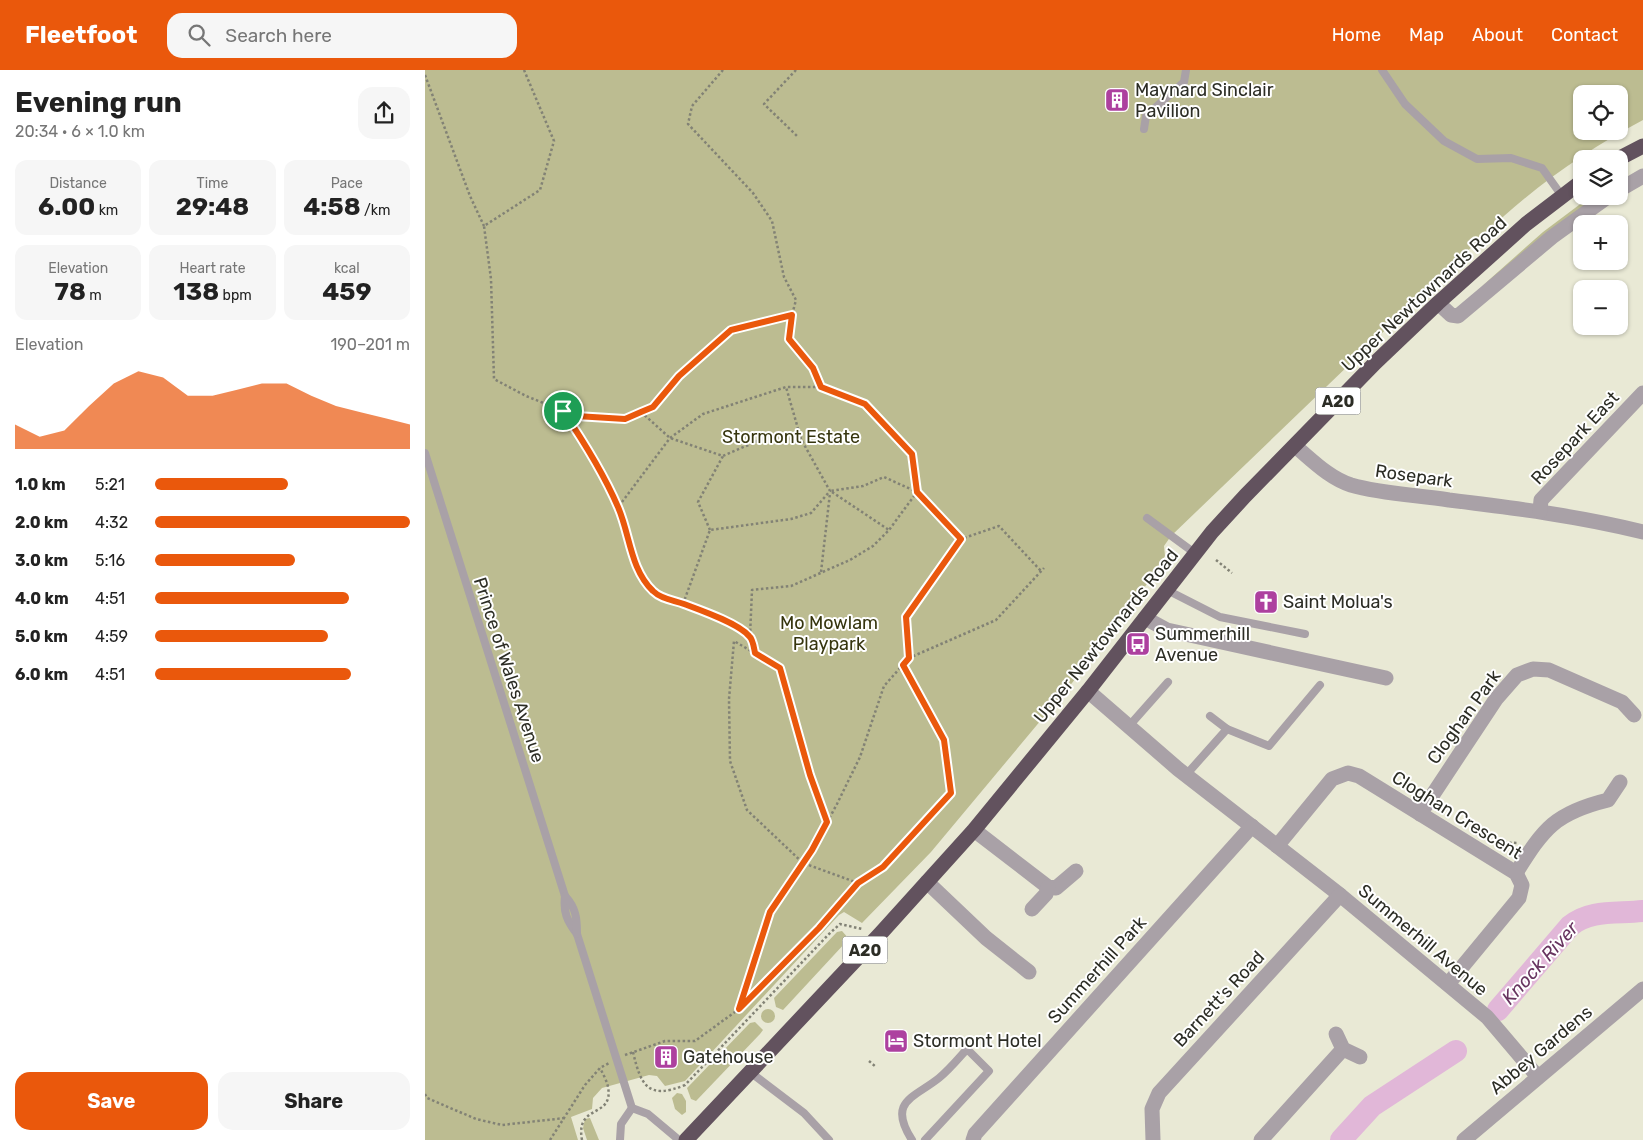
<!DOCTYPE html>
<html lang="en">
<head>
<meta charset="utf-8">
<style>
	:root { --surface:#fff; --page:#f6f6f6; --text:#222; --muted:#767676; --accent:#ea580c }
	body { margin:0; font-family:Rubik,sans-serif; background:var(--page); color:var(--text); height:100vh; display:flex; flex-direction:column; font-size:19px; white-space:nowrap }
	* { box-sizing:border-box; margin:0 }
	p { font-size:16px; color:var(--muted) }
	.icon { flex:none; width:28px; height:28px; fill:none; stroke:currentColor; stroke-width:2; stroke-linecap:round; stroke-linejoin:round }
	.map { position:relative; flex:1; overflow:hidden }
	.panel { display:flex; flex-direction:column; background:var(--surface); width:425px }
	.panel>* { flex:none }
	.tools { position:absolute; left:1148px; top:15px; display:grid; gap:10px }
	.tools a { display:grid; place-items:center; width:55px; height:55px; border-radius:10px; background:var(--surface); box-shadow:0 1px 4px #0004; font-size:25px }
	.pin { position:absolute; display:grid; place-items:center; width:42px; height:42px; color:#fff; margin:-21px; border:2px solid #fff; border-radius:50%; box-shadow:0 1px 5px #0007 }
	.round { display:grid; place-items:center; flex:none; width:52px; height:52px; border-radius:15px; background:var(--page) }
	.overview { display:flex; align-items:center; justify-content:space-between; height:85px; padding:0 15px }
	h1 { font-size:28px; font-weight:700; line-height:38px }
	.figures { display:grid; grid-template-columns:repeat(3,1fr); gap:8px; height:85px; padding:5px 15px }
	.figures div { display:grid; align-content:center; border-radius:12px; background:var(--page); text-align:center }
	.figures b { font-size:25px; font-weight:700 }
	.figures small { font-size:14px; font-weight:400 }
	.figures p { font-size:14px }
	.chart { height:140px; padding:10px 15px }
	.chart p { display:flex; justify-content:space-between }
	.chart svg { width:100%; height:90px; margin-top:5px; fill:var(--accent); opacity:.7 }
	.button { display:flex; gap:10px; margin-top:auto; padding:10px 15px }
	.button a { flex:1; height:58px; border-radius:15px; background:var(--accent); color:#fff; font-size:20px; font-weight:700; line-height:58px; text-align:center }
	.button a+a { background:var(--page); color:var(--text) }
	ul { padding:0 15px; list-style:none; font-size:16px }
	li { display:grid; grid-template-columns:80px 60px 1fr; align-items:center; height:38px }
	li i { height:12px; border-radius:6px; background:var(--accent) }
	header { display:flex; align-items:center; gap:30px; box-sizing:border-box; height:70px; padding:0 25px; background:var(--accent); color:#fff }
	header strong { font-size:24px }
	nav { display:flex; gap:28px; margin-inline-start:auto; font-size:18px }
	.search { width:350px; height:45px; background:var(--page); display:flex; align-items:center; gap:12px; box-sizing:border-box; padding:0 18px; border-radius:15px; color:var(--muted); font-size:19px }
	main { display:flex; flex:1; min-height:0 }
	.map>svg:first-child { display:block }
	.green { fill:#bcbc91; fill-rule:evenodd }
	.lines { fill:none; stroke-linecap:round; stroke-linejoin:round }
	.river { stroke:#e1b7d8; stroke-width:22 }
	.path { stroke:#828275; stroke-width:2.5; stroke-dasharray:2.5 2.5; stroke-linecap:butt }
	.lane { stroke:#a9a1a7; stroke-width:8 }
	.street { stroke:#a9a1a7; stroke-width:15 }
	.highway { stroke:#62525e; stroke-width:15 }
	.route-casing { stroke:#fff; stroke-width:10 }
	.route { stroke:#ea580c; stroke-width:6 }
	.labels { text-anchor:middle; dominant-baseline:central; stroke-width:4; stroke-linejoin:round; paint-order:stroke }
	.shield { fill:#fff; stroke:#6b6c66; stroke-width:1 }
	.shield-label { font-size:16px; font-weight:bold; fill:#2c2d25 }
	.poi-label { font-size:18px; fill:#2c2d25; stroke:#fff; text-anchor:start }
	.street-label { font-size:18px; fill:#2c2d25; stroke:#fff }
	.park-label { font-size:18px; fill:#36350e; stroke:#fff }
	.water-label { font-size:19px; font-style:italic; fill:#683560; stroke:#fff }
</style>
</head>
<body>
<header>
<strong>Fleetfoot</strong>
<div class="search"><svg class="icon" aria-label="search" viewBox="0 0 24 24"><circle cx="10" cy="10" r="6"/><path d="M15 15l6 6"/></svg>Search here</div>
<nav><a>Home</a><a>Map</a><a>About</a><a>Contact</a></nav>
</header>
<main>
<section class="panel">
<div class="overview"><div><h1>Evening run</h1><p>20:34 · 6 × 1.0 km</p></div><a class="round"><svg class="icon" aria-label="share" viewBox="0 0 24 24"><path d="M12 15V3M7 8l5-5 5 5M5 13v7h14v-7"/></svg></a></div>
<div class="figures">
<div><p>Distance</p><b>6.00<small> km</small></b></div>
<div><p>Time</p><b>29:48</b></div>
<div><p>Pace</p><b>4:58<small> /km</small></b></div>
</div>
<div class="figures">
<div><p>Elevation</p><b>78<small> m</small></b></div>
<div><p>Heart rate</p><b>138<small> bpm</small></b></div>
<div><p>kcal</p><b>459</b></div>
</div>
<div class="chart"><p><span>Elevation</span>190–201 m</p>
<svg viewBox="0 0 160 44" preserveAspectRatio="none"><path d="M0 44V32L10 38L20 35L30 23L40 12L50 6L60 9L70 18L80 18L90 15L100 12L110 12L120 18L130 23L140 26L150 29L160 32V44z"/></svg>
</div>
<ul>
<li><b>1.0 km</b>5:21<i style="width:52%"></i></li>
<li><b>2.0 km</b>4:32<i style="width:100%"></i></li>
<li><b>3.0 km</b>5:16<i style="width:55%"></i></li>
<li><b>4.0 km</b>4:51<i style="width:76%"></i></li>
<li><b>5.0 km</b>4:59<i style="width:68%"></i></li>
<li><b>6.0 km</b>4:51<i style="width:77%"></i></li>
</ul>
<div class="button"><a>Save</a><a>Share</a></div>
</section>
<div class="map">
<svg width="1218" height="1070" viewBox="0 0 1218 1070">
	<rect width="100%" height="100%" fill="#e9e9d5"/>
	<g class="green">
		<path d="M0 0H1218V50C1167 77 1122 108 1079 146L746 466 739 476 740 486 722 514 647 613 506 782 437 853 419 842 414 845 260 1011 240 1016 232 1006 224 1005 177 1018 168 1028 167 1039 146 1047 153 1070H0ZM1156 24H1194V61H1156Z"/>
		<polygon points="1164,131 1165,132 1056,217 1118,162 1158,132 1159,134"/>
		<polygon points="417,861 424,869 421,872 358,940 351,937 349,928 412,862"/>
		<circle cx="343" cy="946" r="7"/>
		<polygon points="330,952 338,960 335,964 271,1031 266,1029 262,1018 325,953"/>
		<polygon points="252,1023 257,1024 261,1031 261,1042 257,1045 250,1039 247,1028"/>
		<polygon points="165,1048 174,1070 162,1070 158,1058 160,1049"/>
	</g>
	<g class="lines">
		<g class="river">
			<path d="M1073 940 1145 856C1165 839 1193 844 1218 841"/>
			<polyline points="916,1070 947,1036 1031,981"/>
		</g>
		<g class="path">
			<polyline points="99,0 129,71 115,120 59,156 66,209 69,309 101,326 151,346 200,349 228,337 254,306 306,260 367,245 364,269 388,298 396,317 440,334 487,384 492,422 536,469"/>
			<polyline points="298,0 267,36 263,54 328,123 347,151 359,207 371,230 367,245"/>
			<polyline points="371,0 339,34 373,67"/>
			<polyline points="0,5 45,126 59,156"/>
			<path d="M139 342C160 373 179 403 194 437 205 464 205 500 228 521 236 529 248 530 259 534 276 540 312 553 324 565 328 569 329 578 330 583"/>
			<polyline points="216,342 245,368 298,386 337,369 376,369"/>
			<polyline points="407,422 464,460"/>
			<polyline points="194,436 245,368 278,344 361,317 396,317"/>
			<polyline points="285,460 273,432 298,386"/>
			<polyline points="791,490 807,503"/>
			<polyline points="396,502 405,423"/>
			<polyline points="258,534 285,460 366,449 386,443 405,421 376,369 361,317"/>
			<polyline points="325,566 327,520 366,516 425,490 448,476 464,460 492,422 459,407 438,416 405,421"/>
			<polyline points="484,588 481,547 536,469 574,456 616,501"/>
			<polyline points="402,752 385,705 355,598 309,571 304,629 305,691 322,740 378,793 433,813"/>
			<polyline points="1069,772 1093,773"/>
			<polyline points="315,938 394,858 433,813 458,797 526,723 519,670 478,595"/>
			<path d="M208 982C216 1016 223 1030 260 1015L404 864 415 854 437 859"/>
			<polyline points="200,985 240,971 270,971 314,939 345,842 387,780 412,734 435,687 459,616 484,588 571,550 619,498"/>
			<polyline points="444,991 451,997"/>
			<polyline points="0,1024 2,1028 51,1049 77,1055 140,1048"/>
			<polyline points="125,1070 160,1015 175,998 184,993"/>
			<path d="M157 1070C150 1033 189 1049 183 1017 182 1011 178 1004 175 998"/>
		</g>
		<g class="lane">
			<polyline points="957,0 980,34 1019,71 1052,89 1086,88 1117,98 1137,126"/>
			<polyline points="719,59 721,46 759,12 761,0"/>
			<path d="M0 383 140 826C138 842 142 851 152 864L207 1038"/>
			<polyline points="722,448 771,484"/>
			<polyline points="742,520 795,547 880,564"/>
			<polyline points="785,646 802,659 844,676 895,615"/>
			<polyline points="704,656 743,612"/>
			<polyline points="761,705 802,659"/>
			<path d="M140 826C151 838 152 848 152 864"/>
			<polyline points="325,1002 379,1043 404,1070"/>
			<polyline points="207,1038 223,1044 254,1070"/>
			<polyline points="195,1070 196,1054 207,1038"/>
			<path d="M487 1070C462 1031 489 1028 514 1008 524 1000 533 989 542 979L564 1001 500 1070"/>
		</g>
		<g class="street">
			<polyline points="1194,120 1218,106"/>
			<polyline points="1013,233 1026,245 1033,246 1127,167 1184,126"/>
			<path d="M870 376C887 390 904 408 926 415 957 424 992 425 1024 430 1089 438 1154 446 1218 462"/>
			<polyline points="1115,441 1116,430 1218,323"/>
			<polyline points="720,548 742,560 961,608"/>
			<polyline points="663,621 753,699 915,825 1062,947 1113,1007"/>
			<polyline points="995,744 1071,629 1092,605 1108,599 1124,600 1197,632 1209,645"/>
			<polyline points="549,760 623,817 631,818 651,801"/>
			<polyline points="852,776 907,709 923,703 934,706 1091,803 1097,815 1094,828 1023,914"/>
			<path d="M1091 803C1119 758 1130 743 1183 730L1195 712"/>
			<polyline points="502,812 561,868 604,902"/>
			<polyline points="607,839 621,824 623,817"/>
			<polyline points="911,964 918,979 935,987"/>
			<polyline points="548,1070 550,1064 827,756"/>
			<polyline points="728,1070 727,1039 734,1023 915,825"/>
			<polyline points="836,1070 918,979"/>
			<polyline points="1039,1070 1218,919"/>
		</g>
		<g class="highway">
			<polyline points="1193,89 1218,76"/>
			<polyline points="261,1070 456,863 549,760 663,621 787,462 820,426 951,292 1013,233 1101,154 1156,112"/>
		</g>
	</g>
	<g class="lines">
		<defs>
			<path id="route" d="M367 245 364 269 388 298 396 317 440 334 487 384 492 422 536 469 481 547 484 588 478 595 519 670 526 723 458 797 433 813 394 858 314 939 345 842 387 780 402 752 385 705 355 598 330 583C329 578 328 569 324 566 313 553 275 540 259 534 248 530 236 529 228 521 205 499 205 464 193 437 178 402 159 372 138 341L151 346 200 349 216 342 228 337 254 306 306 260Z"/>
		</defs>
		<use href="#route" class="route-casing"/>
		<use href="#route" class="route"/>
	</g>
	<defs>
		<symbol id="building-square" viewBox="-11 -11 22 22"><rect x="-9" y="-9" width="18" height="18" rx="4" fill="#ad409f" stroke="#fff"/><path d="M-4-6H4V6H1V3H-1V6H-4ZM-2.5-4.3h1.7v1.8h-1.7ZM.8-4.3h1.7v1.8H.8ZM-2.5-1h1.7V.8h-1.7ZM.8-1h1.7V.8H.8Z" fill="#fff"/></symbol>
		<symbol id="church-square" viewBox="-11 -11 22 22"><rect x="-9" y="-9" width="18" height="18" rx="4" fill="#ad409f" stroke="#fff"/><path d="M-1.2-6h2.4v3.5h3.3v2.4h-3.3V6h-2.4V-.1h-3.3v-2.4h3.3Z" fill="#fff"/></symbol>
		<symbol id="bus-square" viewBox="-11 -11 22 22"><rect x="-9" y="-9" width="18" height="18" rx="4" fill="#ad409f" stroke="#fff"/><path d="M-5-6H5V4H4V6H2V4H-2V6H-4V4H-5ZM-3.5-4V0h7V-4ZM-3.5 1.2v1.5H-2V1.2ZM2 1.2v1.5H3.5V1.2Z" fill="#fff"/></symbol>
		<symbol id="hotel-square" viewBox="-11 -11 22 22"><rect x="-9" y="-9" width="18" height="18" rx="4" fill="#ad409f" stroke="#fff"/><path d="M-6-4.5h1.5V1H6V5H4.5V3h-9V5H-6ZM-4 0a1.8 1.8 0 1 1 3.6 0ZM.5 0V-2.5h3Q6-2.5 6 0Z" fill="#fff"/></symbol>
	</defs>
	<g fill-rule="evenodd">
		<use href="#building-square" x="678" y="16" width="28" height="28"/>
		<use href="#church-square" x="827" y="518" width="28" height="28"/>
		<use href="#bus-square" x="699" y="560" width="28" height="28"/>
		<use href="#hotel-square" x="457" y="957" width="28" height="28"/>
		<use href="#building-square" x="227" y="973" width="28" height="28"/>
	</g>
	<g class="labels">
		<g class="shield">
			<rect x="890.5" y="317.5" width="45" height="27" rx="4"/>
			<rect x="417.5" y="866.5" width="45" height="27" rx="4"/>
		</g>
		<g class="shield-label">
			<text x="913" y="331">A20</text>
			<text x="440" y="880">A20</text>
		</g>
		<g class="poi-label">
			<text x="710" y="20">Maynard Sinclair<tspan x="710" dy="21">Pavilion</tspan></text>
			<text x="858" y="532">Saint Molua's</text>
			<text x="730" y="564">Summerhill<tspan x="730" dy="21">Avenue</tspan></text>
			<text x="488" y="971">Stormont Hotel</text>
			<text x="258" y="987">Gatehouse</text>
		</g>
		<g class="street-label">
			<text transform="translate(999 224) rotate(-43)">Upper Newtownards Road</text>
			<text transform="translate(1150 368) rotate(-47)">Rosepark East</text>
			<text transform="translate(989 406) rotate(8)">Rosepark</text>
			<text transform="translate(681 566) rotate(-51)">Upper Newtownards Road</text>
			<text transform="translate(84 600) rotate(72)">Prince of Wales Avenue</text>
			<text transform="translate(1039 647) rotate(-54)">Cloghan Park</text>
			<text transform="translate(1032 745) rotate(32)">Cloghan Crescent</text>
			<text transform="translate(998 870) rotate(40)">Summerhill Avenue</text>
			<text transform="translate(672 900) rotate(-48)">Summerhill Park</text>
			<text transform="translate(794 929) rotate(-47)">Barnett's Road</text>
			<text transform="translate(1116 980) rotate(-40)">Abbey Gardens</text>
		</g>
		<g class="park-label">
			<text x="366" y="367">Stormont Estate</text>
			<text x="404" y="553">Mo Mowlam<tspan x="404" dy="21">Playpark</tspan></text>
		</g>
		<g class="water-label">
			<text transform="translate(1115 893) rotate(-48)">Knock River</text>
		</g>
	</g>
</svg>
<div class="tools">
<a><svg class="icon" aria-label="locate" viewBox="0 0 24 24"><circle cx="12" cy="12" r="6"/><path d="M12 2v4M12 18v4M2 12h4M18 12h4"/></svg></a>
<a><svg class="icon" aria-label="layers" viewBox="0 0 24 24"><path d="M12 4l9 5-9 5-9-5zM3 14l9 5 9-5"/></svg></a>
<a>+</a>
<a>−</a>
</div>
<div class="pin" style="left:138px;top:341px;background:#1e9e55"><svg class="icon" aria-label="arrive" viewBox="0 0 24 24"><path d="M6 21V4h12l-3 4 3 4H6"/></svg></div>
</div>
</main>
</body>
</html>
